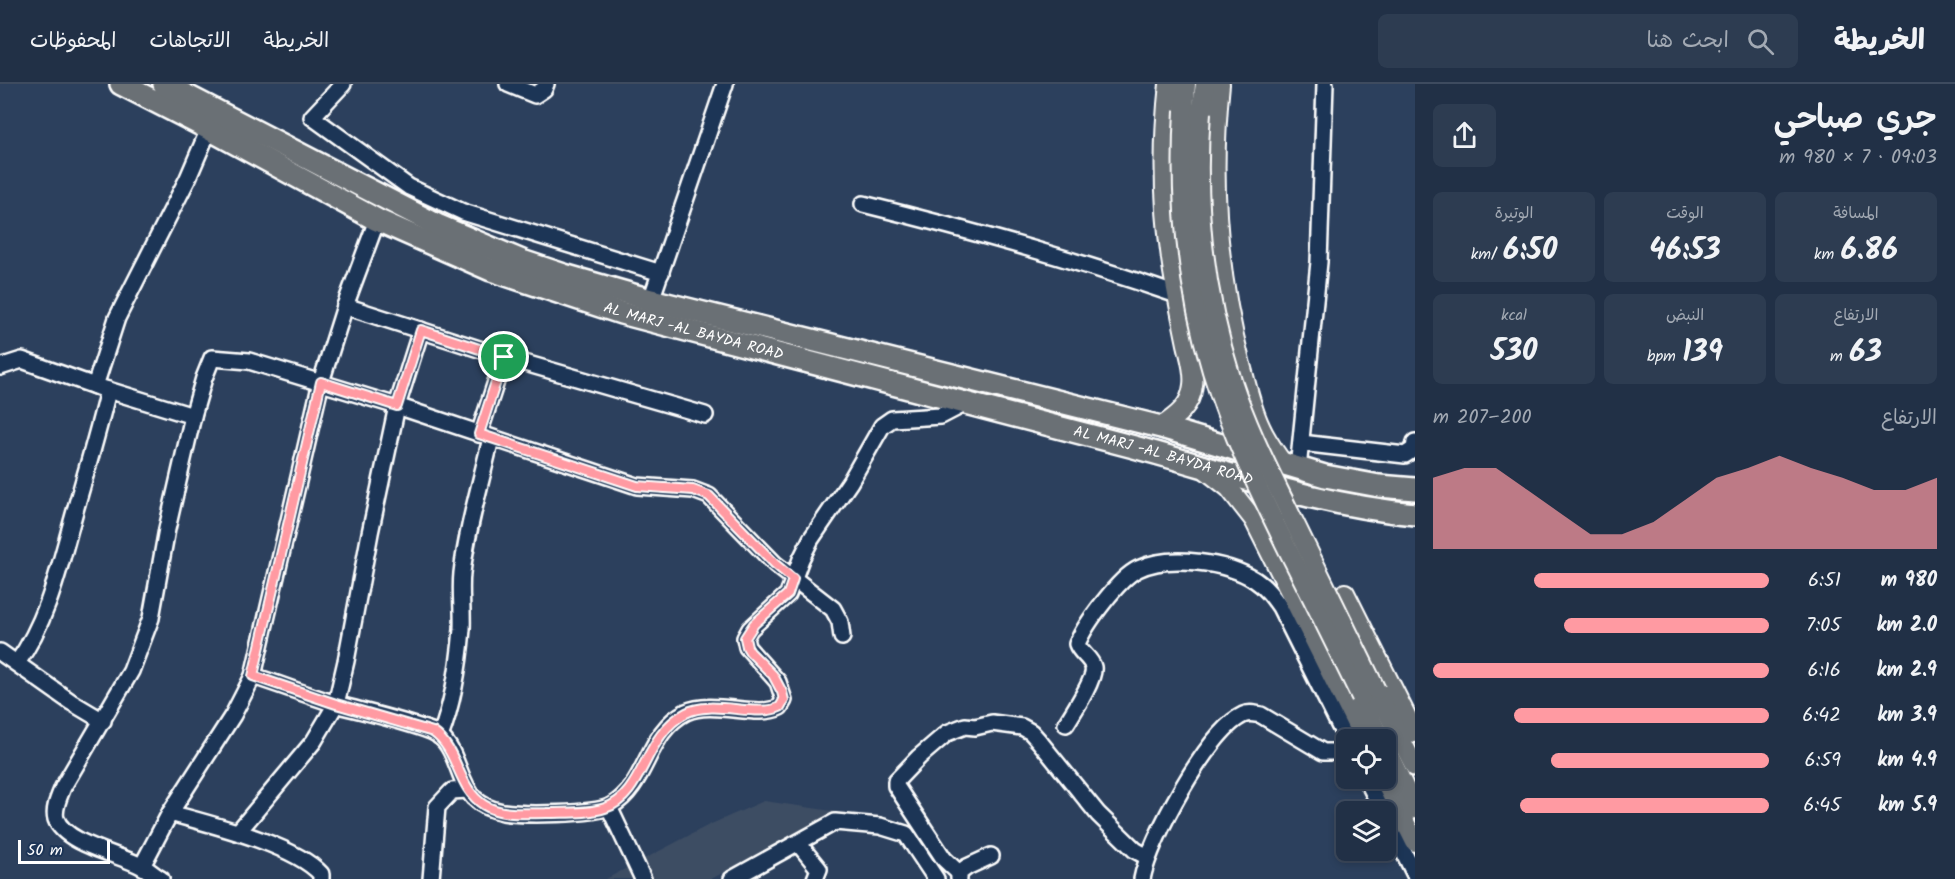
<!DOCTYPE html>
<html lang="ar">
<head>
<meta charset="utf-8">
<style>
	:root { --surface:#213046; --page:#2d3c51; --text:#f1f3f6; --muted:#a2a9b3; --line:#3e4b5f; --accent:#ff9aa2 }
	body { margin:0; font-family:Kalam,"Playpen Sans Arabic",sans-serif; background:var(--page); color:var(--text); direction:rtl; height:100vh; display:flex; flex-direction:column; font-size:22px; white-space:nowrap }
	* { box-sizing:border-box; margin:0 }
	p { font-size:20px; color:var(--muted) }
	.icon { flex:none; width:33px; height:33px; fill:none; stroke:currentColor; stroke-width:2; stroke-linecap:round; stroke-linejoin:round }
	.map { position:relative; flex:1; overflow:hidden; direction:ltr }
	.details { display:flex; flex-direction:column; background:var(--surface); width:540px }
	.details>* { flex:none }
	.buttons { position:absolute; left:1336px; top:645px; display:grid; gap:12px }
	.buttons a { display:grid; place-items:center; width:60px; height:60px; border-radius:9px; background:var(--surface); box-shadow:0 3px 9px #0003,0 0 0 2px var(--line); font-size:30px }
	.scale { position:absolute; left:18px; bottom:15px; width:92px; box-sizing:border-box; padding-left:6px; border:3px solid #fff; border-top:0; font-size:16px; line-height:21px; white-space:nowrap; color:#fff; -webkit-text-stroke:4px #1d3557; paint-order:stroke }
	.pin { position:absolute; display:grid; place-items:center; width:51px; height:51px; color:#fff; margin:-26px; border:3px solid #fff; border-radius:50%; box-shadow:0 2px 6px #0007 }
	.round { display:grid; place-items:center; flex:none; width:63px; height:63px; border-radius:9px; background:var(--page) }
	.head { display:flex; align-items:center; justify-content:space-between; height:102px; padding:0 18px }
	h1 { font-size:33px; font-weight:600; line-height:45px }
	.figures { display:grid; grid-template-columns:repeat(3,1fr); gap:9px; height:102px; padding:6px 18px }
	.figures div { display:grid; align-content:center; border-radius:9px; background:var(--page); text-align:center }
	.figures b { font-size:30px; font-weight:600 }
	.figures small { font-size:16px; font-weight:400 }
	.figures p { font-size:16px }
	.chart { height:168px; padding:12px 18px }
	.chart p { display:flex; justify-content:space-between }
	.chart svg { width:100%; height:108px; margin-top:6px; fill:var(--accent); opacity:.7 }
	ul { padding:0 18px; list-style:none; font-size:20px }
	li { display:grid; grid-template-columns:96px 72px 1fr; align-items:center; height:45px }
	li i { height:15px; border-radius:8px; background:var(--accent) }
	header { display:flex; align-items:center; gap:36px; box-sizing:border-box; height:84px; padding:0 30px; background:var(--surface); border-bottom:2px solid var(--line) }
	header strong { font-size:28px }
	nav { display:flex; gap:33px; margin-inline-start:auto; font-size:21px }
	.search { width:420px; height:54px; background:var(--page); display:flex; align-items:center; gap:15px; box-sizing:border-box; padding:0 21px; border-radius:9px; color:var(--muted); font-size:22px }
	main { display:flex; flex:1; min-height:0 }
	.map>svg:first-child { display:block }
	.built { fill:#3e4d64 }
	.lines { fill:none; stroke-linecap:round; stroke-linejoin:round }
	.minor-casing { stroke:#fff; stroke-width:20 }
	.major-casing { stroke:#fff; stroke-width:22 }
	.highway-casing { stroke:#fff; stroke-width:26 }
	.minor { stroke:#1d3557; stroke-width:15 }
	.major { stroke:#6b7074; stroke-width:18 }
	.highway { stroke:#6b7074; stroke-width:21 }
	.major-bridge-casing { stroke:#fff; stroke-width:22; stroke-linecap:butt }
	.major-bridge { stroke:#6b7074; stroke-width:18 }
	.route-casing { stroke:#fff; stroke-width:12 }
	.route { stroke:#ff9aa2; stroke-width:8 }
	.labels { text-anchor:middle; dominant-baseline:central; stroke-width:6; stroke-linejoin:round; paint-order:stroke }
	.street-label { font-size:15px; fill:#fff; stroke:#1d3557 }
</style>
</head>
<body>
<header>
<strong>الخريطة</strong>
<div class="search"><svg class="icon" aria-label="search" viewBox="0 0 24 24"><circle cx="10" cy="10" r="6"/><path d="M15 15l6 6"/></svg>ابحث هنا</div>
<nav><a>الخريطة</a><a>الاتجاهات</a><a>المحفوظات</a></nav>
</header>
<main>
<section class="details">
<div class="head"><div><h1>جري صباحي</h1><p>09:03 · 7 × 980 m</p></div><a class="round"><svg class="icon" aria-label="share" viewBox="0 0 24 24"><path d="M12 15V3M7 8l5-5 5 5M5 13v7h14v-7"/></svg></a></div>
<div class="figures">
<div><p>المسافة</p><b>6.86<small> km</small></b></div>
<div><p>الوقت</p><b>46:53</b></div>
<div><p>الوتيرة</p><b>6:50<small> /km</small></b></div>
</div>
<div class="figures">
<div><p>الارتفاع</p><b>63<small> m</small></b></div>
<div><p>النبض</p><b>139<small> bpm</small></b></div>
<div><p>kcal</p><b>530</b></div>
</div>
<div class="chart"><p><span>الارتفاع</span>200–207 m</p>
<svg viewBox="0 0 160 44" preserveAspectRatio="none"><path d="M0 44V15L10 11L20 11L30 20L40 29L50 38L60 38L70 33L80 24L90 15L100 11L110 6L120 11L130 15L140 20L150 20L160 15V44z"/></svg>
</div>
<ul>
<li><b>980 m</b>6:51<i style="width:70%"></i></li>
<li><b>2.0 km</b>7:05<i style="width:61%"></i></li>
<li><b>2.9 km</b>6:16<i style="width:100%"></i></li>
<li><b>3.9 km</b>6:42<i style="width:76%"></i></li>
<li><b>4.9 km</b>6:59<i style="width:65%"></i></li>
<li><b>5.9 km</b>6:45<i style="width:74%"></i></li>
</ul>
</section>
<div class="map">
<svg width="1415" height="795" viewBox="0 0 1415 795">
	<rect width="100%" height="100%" fill="#2c405d"/>
	<filter id="ink" filterUnits="userSpaceOnUse"><feTurbulence type="fractalNoise" baseFrequency=".0167" numOctaves="2"/><feDisplacementMap in="SourceGraphic" scale="12" xChannelSelector="R" yChannelSelector="G"/><feConvolveMatrix kernelMatrix="1 2 1 2 8 2 1 2 1" color-interpolation-filters="sRGB"/></filter>
	<g filter="url(#ink)">
		<polygon class="built" points="764,717 839,728 711,795 606,795 709,741"/>
		<g class="lines">
			<defs>
				<g id="minor">
					<polyline points="343,0 312,33 409,103 463,128 661,189"/>
					<polyline points="508,0 535,11 544,5 546,0"/>
					<path d="M863 120C969 146 1074 175 1177 211"/>
					<polyline points="651,216 725,0"/>
					<polyline points="345,222 504,273 705,331"/>
					<polyline points="0,283 22,276 95,302"/>
					<polyline points="108,306 193,332"/>
					<polyline points="479,350 504,273"/>
					<polyline points="1301,359 1405,371 1414,365 1415,358"/>
					<polyline points="1298,385 1319,178 1325,0"/>
					<polyline points="0,568 71,618 103,637"/>
					<path d="M17 579C48 536 59 484 73 434 85 391 98 349 108 306L95 302 117 234 188 94 209 45"/>
					<path d="M253 592C281 601 310 612 339 621 369 629 401 636 431 647 458 658 456 695 474 714 482 722 492 726 503 728 522 731 594 731 611 722 648 701 646 648 686 628 713 615 757 635 780 623L784 616 778 598 747 563 745 554 750 545 788 510 801 475 811 455 850 398 882 342 892 335 941 332 966 319"/>
					<path d="M1066 640C1072 630 1096 594 1093 583 1091 574 1080 569 1077 560 1085 540 1119 494 1138 485 1169 470 1227 478 1255 496 1266 503 1273 513 1280 523L1347 657"/>
					<path d="M440 653C453 619 459 581 462 545 463 526 460 508 462 489 467 444 481 399 491 354"/>
					<polyline points="1366,694 1383,728"/>
					<polyline points="609,723 643,795"/>
					<path d="M170 729C209 740 294 760 321 790V795"/>
					<polyline points="1386,733 1415,791"/>
					<polyline points="238,748 314,657 336,620 346,577 370,449 397,322 421,246"/>
					<polyline points="798,759 819,785 815,795"/>
					<polyline points="142,782 170,729 233,631 253,592 321,298 345,222 377,136"/>
					<polyline points="959,789 944,775 896,702 896,697 919,673 947,649 965,642 975,643 992,639 1022,643 1031,648 1039,657 1098,730 1135,766 1142,770 1149,770"/>
					<path d="M161 795C154 791 148 785 141 782 119 770 65 760 56 735 53 725 59 713 63 703L131 587 151 534 167 445 193 332 204 294 212 274 249 277 397 322 637 402 693 406 709 412 775 480 833 525 840 538 842 553"/>
					<polyline points="431,795 437,723 452,707 468,706"/>
					<polyline points="732,795 835,738 880,742 906,750 936,795"/>
					<polyline points="959,795 959,789 967,783 991,772"/>
					<path d="M1142 795C1149 757 1208 647 1243 631 1249 628 1255 630 1261 631L1323 668H1347"/>
				</g>
				<g id="major">
					<path d="M1220 0C1210 95 1217 189 1241 281 1247 302 1251 323 1260 342 1266 356 1275 368 1284 381"/>
					<polyline points="1184,26 1186,0"/>
					<polyline points="1201,28 1205,0"/>
					<path d="M1161 343C1177 332 1191 322 1193 301 1195 288 1190 273 1187 260 1182 236 1177 212 1173 188 1163 126 1162 63 1169 0"/>
					<polyline points="1206,386 1229,404 1254,436 1364,656"/>
					<polyline points="1345,509 1415,649"/>
					<polyline points="1376,606 1415,683"/>
					<polyline points="1361,613 1381,656"/>
					<polyline points="1386,665 1415,725"/>
					<polyline points="1383,694 1415,758"/>
				</g>
				<g id="highway">
					<path id="s1" d="M121 0 209 45 377 136 491 186 621 229C792 274 963 319 1134 363 1227 388 1319 422 1415 430"/>
					<polyline points="164,0 439,142 522,177 564,191 651,216 1161,343 1325,392 1379,402 1415,405"/>
				</g>
			</defs>
			<use href="#minor" class="minor-casing"/>
			<use href="#major" class="major-casing"/>
			<use href="#highway" class="highway-casing"/>
			<use href="#minor" class="minor"/>
			<use href="#major" class="major"/>
			<use href="#highway" class="highway"/>
			<defs>
				<g id="major-bridge">
					<path d="M1184 26C1179 114 1186 202 1212 287 1231 349 1259 407 1288 466 1313 515 1337 564 1361 613"/>
					<path d="M1201 28C1194 119 1204 209 1232 297 1248 346 1272 392 1294 438 1321 494 1349 550 1376 606"/>
				</g>
			</defs>
			<use href="#major-bridge" class="major-bridge-casing"/>
			<use href="#major-bridge" class="major-bridge"/>
		</g>
	</g>
	<g class="lines" filter="url(#ink)">
		<defs>
			<path id="route" d="M421 246 504 273 479 350 637 402 693 406 709 412 775 480 793 495 788 510 754 540 745 554 747 563 750 568 773 591 782 608 784 616 780 623C758 634 711 615 686 629 643 651 645 711 605 724 587 730 566 728 546 729 527 729 501 732 484 721 457 704 459 666 433 648L336 620 253 592 321 298 397 322Z"/>
		</defs>
		<use href="#route" class="route-casing"/>
		<use href="#route" class="route"/>
	</g>
	<g class="labels">
		<g class="street-label">
			<text stroke="none"><textPath href="#s1" startOffset="626">AL MARJ -AL BAYDA ROAD</textPath></text>
			<text stroke="none"><textPath href="#s1" startOffset="1112">AL MARJ -AL BAYDA ROAD</textPath></text>
		</g>
	</g>
</svg>
<div class="buttons">
<a><svg class="icon" aria-label="locate" viewBox="0 0 24 24"><circle cx="12" cy="12" r="6"/><path d="M12 2v4M12 18v4M2 12h4M18 12h4"/></svg></a>
<a><svg class="icon" aria-label="layers" viewBox="0 0 24 24"><path d="M12 4l9 5-9 5-9-5zM3 14l9 5 9-5"/></svg></a>
</div>
<div class="scale">50 m</div>
<div class="pin" style="left:504px;top:273px;background:#1e9e55"><svg class="icon" aria-label="arrive" viewBox="0 0 24 24"><path d="M6 21V4h12l-3 4 3 4H6"/></svg></div>
</div>
</main>
</body>
</html>
